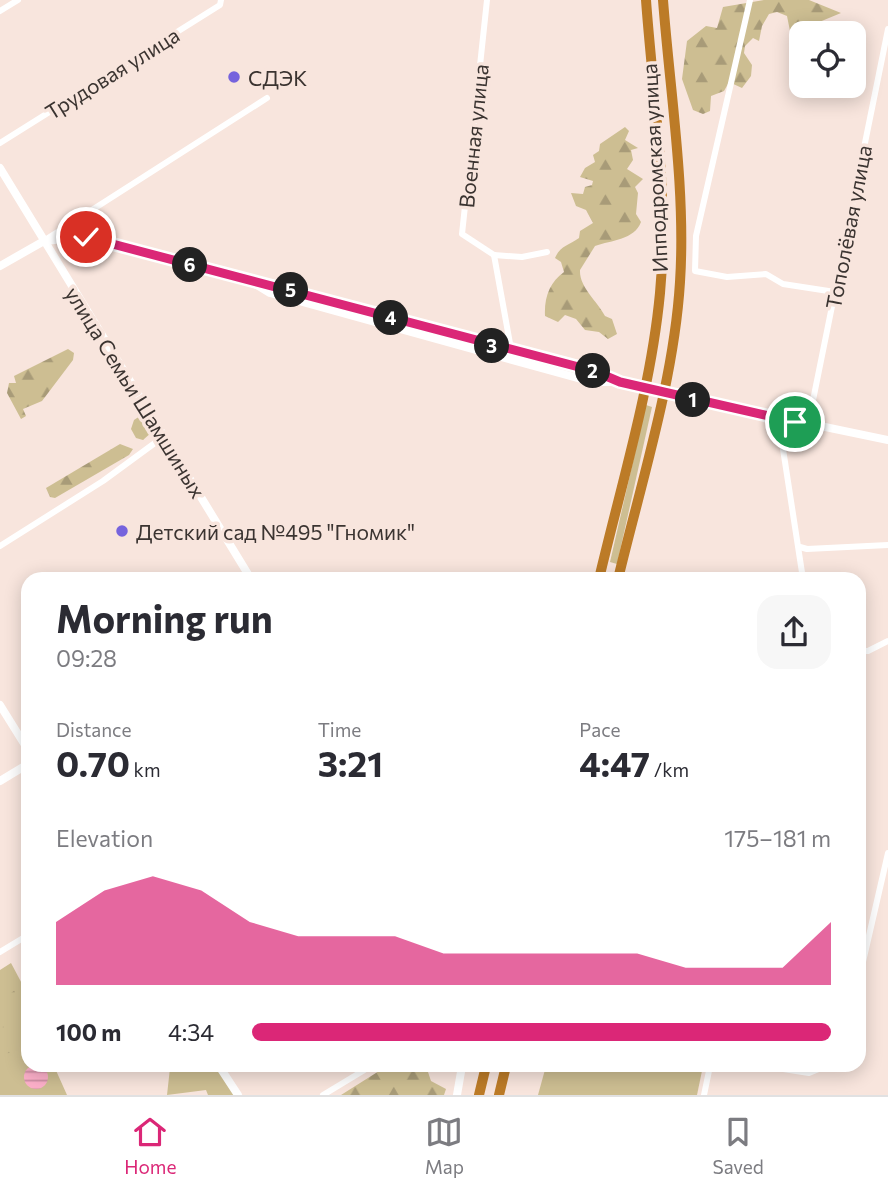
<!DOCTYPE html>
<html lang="en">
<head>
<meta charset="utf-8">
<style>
	:root { --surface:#fff; --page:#f7f7f7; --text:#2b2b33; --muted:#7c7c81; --line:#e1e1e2; --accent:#db2777 }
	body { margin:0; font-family:Commissioner,sans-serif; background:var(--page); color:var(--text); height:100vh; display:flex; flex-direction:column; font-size:26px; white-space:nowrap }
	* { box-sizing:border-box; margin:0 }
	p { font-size:23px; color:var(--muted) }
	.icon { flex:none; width:38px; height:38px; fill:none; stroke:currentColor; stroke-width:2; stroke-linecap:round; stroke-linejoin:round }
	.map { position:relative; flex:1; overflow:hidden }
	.sheet { position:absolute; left:21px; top:572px; width:845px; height:500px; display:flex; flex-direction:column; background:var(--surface); border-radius:21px; box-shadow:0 4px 18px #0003 }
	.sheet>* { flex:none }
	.tools { position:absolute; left:789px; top:21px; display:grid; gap:14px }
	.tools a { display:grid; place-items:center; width:77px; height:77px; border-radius:14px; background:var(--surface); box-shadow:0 4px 18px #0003; font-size:35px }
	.pin { position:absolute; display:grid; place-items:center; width:60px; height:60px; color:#fff; margin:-30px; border:4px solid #fff; border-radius:50%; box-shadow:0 2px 7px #0007 }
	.km { position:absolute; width:35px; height:35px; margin:-18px; border-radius:50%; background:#222; color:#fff; font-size:19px; line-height:35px; text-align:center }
	.round { display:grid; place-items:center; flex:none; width:74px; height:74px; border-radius:21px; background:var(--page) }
	.overview { display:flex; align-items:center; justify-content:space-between; height:119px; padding:0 35px }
	h1 { font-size:38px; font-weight:700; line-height:52px }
	.metrics { display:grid; grid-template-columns:repeat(3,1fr); gap:10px; height:119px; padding:7px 35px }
	.metrics div { display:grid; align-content:center }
	.metrics b { font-size:35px; font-weight:700 }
	.metrics small { font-size:19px; font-weight:400 }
	.metrics p { font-size:19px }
	.chart { height:196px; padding:14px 35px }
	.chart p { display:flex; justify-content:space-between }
	.chart svg { width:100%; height:126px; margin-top:7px; fill:var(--accent); opacity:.7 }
	ul { padding:0 35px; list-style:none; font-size:23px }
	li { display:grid; grid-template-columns:112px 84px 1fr; align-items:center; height:52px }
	li i { height:18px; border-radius:9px; background:var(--accent) }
	.tab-bar { display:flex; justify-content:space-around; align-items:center; height:98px; border-top:2px solid var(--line); background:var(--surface); font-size:19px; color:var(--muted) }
	.tab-bar a { display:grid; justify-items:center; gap:4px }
	.tab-bar .selected { color:var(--accent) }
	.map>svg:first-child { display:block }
	.green { fill:#cdbe92 }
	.forest { fill:url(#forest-firs) }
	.water { fill:url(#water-rules) }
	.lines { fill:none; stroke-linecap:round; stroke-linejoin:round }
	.street { stroke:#fff; stroke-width:6 }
	.secondary { stroke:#fff; stroke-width:8 }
	.highway { stroke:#bc7b27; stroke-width:10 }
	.route-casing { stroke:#fff; stroke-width:14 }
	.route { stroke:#db2777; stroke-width:9 }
	.poi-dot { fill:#7663dd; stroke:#f8e5dd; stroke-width:2.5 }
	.labels { text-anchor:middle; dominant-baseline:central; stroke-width:7; stroke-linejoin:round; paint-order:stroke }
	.street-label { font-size:21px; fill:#3b3431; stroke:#f8e5dd }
	.poi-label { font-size:21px; fill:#3b3431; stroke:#f8e5dd; text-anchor:start }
</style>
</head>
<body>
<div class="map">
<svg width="888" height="1095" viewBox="0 0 888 1095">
	<defs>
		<pattern id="forest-firs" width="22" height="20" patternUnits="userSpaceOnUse" patternTransform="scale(1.75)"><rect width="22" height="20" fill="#cdbe92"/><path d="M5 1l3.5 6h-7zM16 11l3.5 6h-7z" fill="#a89b78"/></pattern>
		<pattern id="water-rules" width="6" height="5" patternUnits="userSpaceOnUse" patternTransform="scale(1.75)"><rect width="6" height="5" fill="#fdb0ca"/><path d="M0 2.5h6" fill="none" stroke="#ce90a5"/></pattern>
	</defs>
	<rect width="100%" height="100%" fill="#f8e5dd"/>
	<g class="green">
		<polygon points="646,405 652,407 617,564 610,562"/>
		<polygon points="11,963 28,995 28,1066 54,1066 67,1095 0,1095 0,970"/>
		<polygon points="176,1066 215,1066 236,1095 208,1095 206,1090 167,1095 170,1068"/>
		<polygon points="546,1066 703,1066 697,1095 538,1095"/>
	</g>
	<g class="forest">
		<polygon points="764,0 809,0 841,13 800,30 792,41 787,16 777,12 769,14 762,26 759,41 753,38 745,46 744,53 752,65 751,76 742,88 729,82 724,91 711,96 710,111 703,114 693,110 682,79 687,41 706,26 717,28 723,7"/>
		<path d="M625 127 629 131 625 140 638 148 631 150 633 160 627 169 643 179 635 187 638 193 636 214 641 222C634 240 612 240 595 246L580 270C579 287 597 301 605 316L612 319 617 334 608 339 599 332 585 330 576 319 565 315 558 322 545 316C544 297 550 282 564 272L561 262 555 258C560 246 569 245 579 238L580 231 593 223 586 210 576 206 571 193 583 194 585 187 592 185 593 181 580 177 585 168 595 162 593 155 599 151 600 144Z"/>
		<polygon points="68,349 74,353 73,360 42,401 23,409 26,416 21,419 7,393 9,383 16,383 14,376"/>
		<polygon points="143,414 148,418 152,432 143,440 136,438 131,429 134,420"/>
		<polygon points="120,444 133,449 129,455 55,498 50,497 46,488"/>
		<polygon points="22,985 28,997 27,1045 0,1001"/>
		<polygon points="0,1021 18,1052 0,1054"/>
		<polygon points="387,1066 426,1066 431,1081 446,1089 444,1095 341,1095"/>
	</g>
	<circle class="water" cx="36" cy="1077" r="12"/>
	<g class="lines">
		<g class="street">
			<polyline points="487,0 462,234 494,255"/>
			<polyline points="750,0 696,236 695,271 727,277 766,274 783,284 835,292"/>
			<polyline points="0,11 18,0"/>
			<polyline points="0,143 220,5 221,0"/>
			<polyline points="45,240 267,98"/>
			<polyline points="494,255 511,349"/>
			<polyline points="494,255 522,257 547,252"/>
			<polyline points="783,420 781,436 803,579"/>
			<polyline points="808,425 888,29"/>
			<polyline points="0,546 103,481 163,437"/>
			<polyline points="800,547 807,549 888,545"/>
			<polyline points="859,651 868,651 888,641"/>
			<polyline points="0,952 28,935"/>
			<polyline points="859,979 888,853"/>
			<polyline points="764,1066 809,1073 826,1066"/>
			<polyline points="323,1095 371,1066"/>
			<polyline points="704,1095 710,1066"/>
		</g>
		<g class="secondary">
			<polyline points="0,168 251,579"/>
			<polyline points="0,266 44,241 86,237 222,273 257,285 270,293 592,382 613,382"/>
			<polyline points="257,285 272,284 594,371 620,382 662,393 888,440"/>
			<polyline points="0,705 28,750"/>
			<polyline points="0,781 28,764"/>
			<polyline points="219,1066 238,1095"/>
			<polyline points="457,1095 462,1066"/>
		</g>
		<g class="highway">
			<path d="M599 579C621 485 651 389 660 293 669 196 653 96 646 0"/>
			<path d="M618 579C641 483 674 380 680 282 686 190 670 92 663 0"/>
			<polyline points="479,1095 486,1066"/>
			<polyline points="499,1095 506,1066"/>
		</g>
	</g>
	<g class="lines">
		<defs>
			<polyline id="route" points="86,237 594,371 620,382 795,422"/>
		</defs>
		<use href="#route" class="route-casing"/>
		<use href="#route" class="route"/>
	</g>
	<g class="poi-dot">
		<circle cx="234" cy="77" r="7"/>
		<circle cx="122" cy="531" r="7"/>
	</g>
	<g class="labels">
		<g class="street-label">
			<text transform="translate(112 73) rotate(-32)">Трудовая улица</text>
			<text transform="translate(473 136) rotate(-84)">Военная улица</text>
			<text transform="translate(654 168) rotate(-93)">Ипподромская улица</text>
			<text transform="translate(848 227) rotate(-79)">Тополёвая улица</text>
			<text transform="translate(136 392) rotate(58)">улица Семьи Шамшиных</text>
		</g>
		<g class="poi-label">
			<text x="248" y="77">СДЭК</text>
			<text x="136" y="531">Детский сад №495 "Гномик"</text>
		</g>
	</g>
</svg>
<div class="tools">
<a><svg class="icon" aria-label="locate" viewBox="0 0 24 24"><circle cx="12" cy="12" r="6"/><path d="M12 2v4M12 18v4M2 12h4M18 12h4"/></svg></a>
</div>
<div class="pin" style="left:795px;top:422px;background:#1e9e55"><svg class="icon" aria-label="arrive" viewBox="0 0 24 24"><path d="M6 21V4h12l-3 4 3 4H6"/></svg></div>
<div class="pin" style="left:86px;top:237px;background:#d93025"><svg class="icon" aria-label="check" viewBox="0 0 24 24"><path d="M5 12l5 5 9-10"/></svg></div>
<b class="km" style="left:693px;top:400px">1</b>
<b class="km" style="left:593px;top:371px">2</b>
<b class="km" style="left:492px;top:346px">3</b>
<b class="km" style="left:391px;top:318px">4</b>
<b class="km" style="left:291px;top:290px">5</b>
<b class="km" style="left:190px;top:265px">6</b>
<section class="sheet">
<div class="overview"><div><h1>Morning run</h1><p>09:28</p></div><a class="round"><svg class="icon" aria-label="share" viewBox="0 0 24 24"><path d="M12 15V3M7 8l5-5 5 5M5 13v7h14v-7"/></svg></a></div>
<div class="metrics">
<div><p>Distance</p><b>0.70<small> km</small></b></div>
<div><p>Time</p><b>3:21</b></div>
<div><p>Pace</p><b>4:47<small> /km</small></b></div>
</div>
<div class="chart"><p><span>Elevation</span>175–181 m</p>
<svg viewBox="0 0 160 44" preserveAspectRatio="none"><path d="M0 44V22L10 11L20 6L30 11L40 22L50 27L60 27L70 27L80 33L90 33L100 33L110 33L120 33L130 38L140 38L150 38L160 22V44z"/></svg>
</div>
<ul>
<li><b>100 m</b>4:34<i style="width:100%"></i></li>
</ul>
</section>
</div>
<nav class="tab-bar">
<a class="selected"><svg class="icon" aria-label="home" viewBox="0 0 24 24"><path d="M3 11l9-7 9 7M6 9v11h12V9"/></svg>Home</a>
<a><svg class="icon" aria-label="map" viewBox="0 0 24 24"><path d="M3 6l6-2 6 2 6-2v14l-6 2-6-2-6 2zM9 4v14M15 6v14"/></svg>Map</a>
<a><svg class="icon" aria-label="saved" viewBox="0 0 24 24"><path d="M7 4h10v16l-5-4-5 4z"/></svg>Saved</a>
</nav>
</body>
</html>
